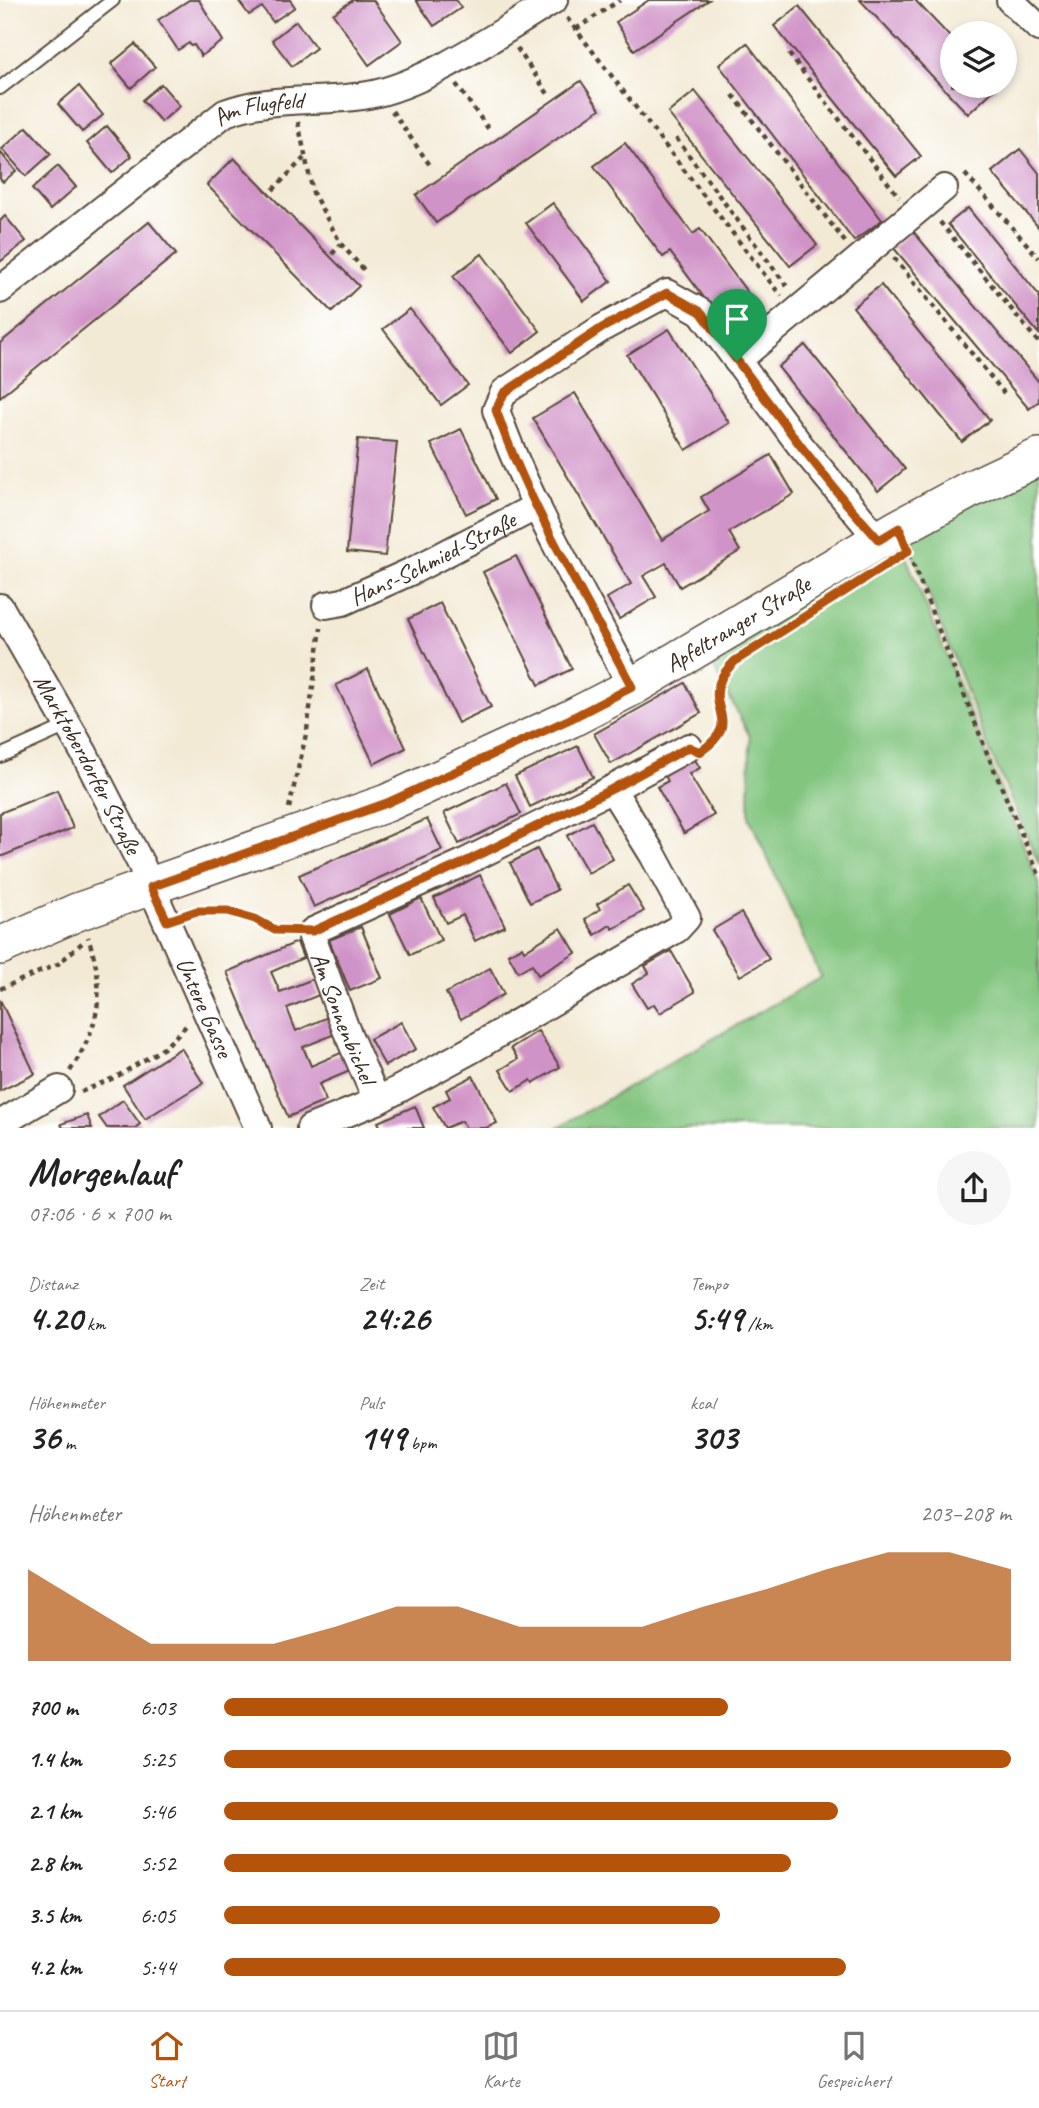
<!DOCTYPE html>
<html lang="de">
<head>
<meta charset="utf-8">
<style>
	:root { --surface:#fff; --page:#f6f6f6; --text:#222; --muted:#767676; --line:#e0e0e0; --accent:#b45309 }
	body { margin:0; font-family:Caveat,sans-serif; background:var(--page); color:var(--text); height:100vh; display:flex; flex-direction:column; font-size:26px; white-space:nowrap }
	* { box-sizing:border-box; margin:0 }
	p { font-size:23px; color:var(--muted) }
	.icon { flex:none; width:38px; height:38px; fill:none; stroke:currentColor; stroke-width:2; stroke-linecap:round; stroke-linejoin:round }
	.map { position:relative; height:1128px; overflow:hidden }
	.drawer { display:flex; flex-direction:column; background:var(--surface); flex:1 }
	.drawer>* { flex:none }
	.controls { position:absolute; left:940px; top:21px; display:grid; gap:14px }
	.controls a { display:grid; place-items:center; width:77px; height:77px; border-radius:50%; background:var(--surface); box-shadow:0 4px 10px #0003; font-size:35px }
	.pin { position:absolute; display:grid; place-items:center; width:60px; height:60px; color:#fff; margin:-72px -30px; border-radius:50% 50% 50% 0; rotate:-45deg; box-shadow:0 0 7px #0007 }
	.pin .icon { rotate:45deg }
	.round { display:grid; place-items:center; flex:none; width:74px; height:74px; border-radius:37px; background:var(--page) }
	.summary { display:flex; align-items:center; justify-content:space-between; height:119px; padding:0 28px }
	h1 { font-size:38px; font-weight:700; line-height:52px }
	.metrics { display:grid; grid-template-columns:repeat(3,1fr); gap:10px; height:119px; padding:7px 28px }
	.metrics div { display:grid; align-content:center }
	.metrics b { font-size:35px; font-weight:700 }
	.metrics small { font-size:19px; font-weight:400 }
	.metrics p { font-size:19px }
	.chart { height:196px; padding:14px 28px }
	.chart p { display:flex; justify-content:space-between }
	.chart svg { width:100%; height:126px; margin-top:7px; fill:var(--accent); opacity:.7 }
	ul { padding:0 28px; list-style:none; font-size:23px }
	li { display:grid; grid-template-columns:112px 84px 1fr; align-items:center; height:52px }
	li i { height:18px; border-radius:9px; background:var(--accent) }
	.tab-bar { display:flex; justify-content:space-around; align-items:center; height:98px; border-top:2px solid var(--line); background:var(--surface); font-size:19px; color:var(--muted) }
	.tab-bar a { display:grid; justify-items:center; gap:4px }
	.tab-bar .selected { color:var(--accent) }
	.map>svg:first-child { display:block }
	.green { fill:#82c57f; stroke:#5e784e; stroke-width:2 }
	.building { fill:#d093c7 }
	.lines { fill:none; stroke-linecap:round; stroke-linejoin:round }
	.lane-casing { stroke:#574739; stroke-width:16 }
	.street-casing { stroke:#574739; stroke-width:30 }
	.secondary-casing { stroke:#574739; stroke-width:40 }
	.path { stroke:#574739; stroke-width:4.5; stroke-dasharray:5 5; stroke-linecap:butt }
	.lane { stroke:#fff; stroke-width:12 }
	.street { stroke:#fff; stroke-width:26 }
	.secondary { stroke:#fff; stroke-width:37 }
	.route-casing { stroke:#fff; stroke-width:14 }
	.route { stroke:#b45309; stroke-width:9 }
	.labels { text-anchor:middle; dominant-baseline:central; stroke-width:6; stroke-linejoin:round; paint-order:stroke }
	.street-label { font-size:24px; fill:#3b2a1e; stroke:#fff }
</style>
</head>
<body>
<div class="map">
<svg width="1039" height="1128" viewBox="0 0 1039 1128">
	<rect width="100%" height="100%" fill="#fff"/>
	<filter id="ink" filterUnits="userSpaceOnUse"><feTurbulence type="fractalNoise" baseFrequency=".0143" numOctaves="2"/><feDisplacementMap in="SourceGraphic" scale="14" xChannelSelector="R" yChannelSelector="G"/><feConvolveMatrix kernelMatrix="1 2 1 2 8 2 1 2 1" color-interpolation-filters="sRGB"/></filter>
	<filter id="wash" filterUnits="userSpaceOnUse"><feTurbulence type="fractalNoise" baseFrequency=".00686" numOctaves="4" result="noise"/><feDisplacementMap in="SourceGraphic" scale="28" xChannelSelector="R" yChannelSelector="G"/><feGaussianBlur stdDeviation="1.57" result="paint"/><feColorMatrix in="noise" values="0 0 0 0 0 0 0 0 0 0 0 0 0 0 0 0 0 1.4 0 .05"/><feComposite in="paint" operator="in"/></filter>
	<g filter="url(#wash)">
		<rect width="100%" height="100%" fill="#f3ead5"/>
		<g class="green">
			<polygon points="1039,464 1039,864 986,742 905,533"/>
			<polygon points="898,537 1039,883 1039,1128 557,1128 821,977 749,817 750,737 707,654"/>
		</g>
		<g id="blocks">
			<g class="building">
				<polygon points="189,0 199,0 223,41 201,56 194,45 191,46 189,43 178,50 158,20"/>
				<polygon points="238,0 290,0 295,7 273,22 262,7 249,15"/>
				<polygon points="353,0 373,0 402,41 369,65 333,14"/>
				<polygon points="416,0 456,0 461,8 434,26"/>
				<polygon points="649,0 709,0 634,50 616,22"/>
				<polygon points="860,0 915,0 952,39 952,86 998,86 968,114"/>
				<polygon points="799,6 921,156 896,176 774,26"/>
				<polygon points="296,21 316,48 292,66 272,40"/>
				<polygon points="747,43 882,220 854,241 719,65"/>
				<polygon points="135,44 155,67 131,88 111,64"/>
				<polygon points="581,81 600,109 436,223 416,195"/>
				<polygon points="161,84 180,106 161,122 142,100"/>
				<polygon points="79,86 103,115 82,132 58,104"/>
				<polygon points="695,91 817,245 790,266 668,113"/>
				<polygon points="107,126 132,156 112,173 87,143"/>
				<polygon points="27,127 51,154 26,176 2,149"/>
				<polygon points="625,143 693,234 700,229 759,308 728,330 670,252 663,257 594,166"/>
				<polygon points="1020,149 1039,173 1039,228 992,172"/>
				<polygon points="0,152 16,171 3,182 0,179"/>
				<polygon points="234,158 359,286 332,312 207,185"/>
				<polygon points="58,166 76,187 50,210 32,189"/>
				<polygon points="553,203 611,281 584,301 526,223"/>
				<polygon points="968,208 1039,295 1039,334 948,224"/>
				<polygon points="5,216 26,241 0,262 0,221"/>
				<polygon points="149,222 176,254 0,397 0,343"/>
				<polygon points="912,230 1039,382 1039,401 1029,409 893,247"/>
				<polygon points="482,254 540,331 512,353 453,276"/>
				<polygon points="881,285 990,420 962,442 853,307"/>
				<polygon points="410,309 468,385 441,405 383,329"/>
				<polygon points="669,329 729,423 686,450 627,355"/>
				<polygon points="805,345 905,469 878,491 778,367"/>
				<polygon points="575,393 662,540 709,511 701,497 771,455 794,494 729,532 740,551 680,587 666,563 643,576 656,597 619,619 607,598 631,584 533,418"/>
				<polygon points="461,429 496,499 466,514 431,444"/>
				<polygon points="358,439 397,442 385,556 347,552"/>
				<polygon points="516,556 572,669 539,685 483,572"/>
				<polygon points="440,603 491,707 458,723 408,619"/>
				<polygon points="368,669 406,748 374,764 336,685"/>
				<polygon points="685,683 701,713 611,764 594,734"/>
				<polygon points="578,746 593,777 530,807 515,776"/>
				<polygon points="692,755 700,768 689,774 714,815 684,833 657,787 668,781 663,772"/>
				<polygon points="506,783 521,814 459,844 444,813"/>
				<polygon points="57,790 73,828 0,857 0,813"/>
				<polygon points="427,819 442,850 314,907 299,875"/>
				<polygon points="592,822 613,859 588,873 567,836"/>
				<polygon points="537,849 557,890 530,903 510,863"/>
				<polygon points="480,875 505,926 475,941 463,915 446,923 434,898"/>
				<polygon points="628,885 644,911 613,929 610,925 595,935 585,919 600,909 597,904"/>
				<polygon points="421,898 441,940 410,955 390,914"/>
				<polygon points="741,913 769,959 740,976 712,930"/>
				<polygon points="361,927 382,978 350,991 329,940"/>
				<polygon points="561,928 576,953 538,975 532,964 518,972 508,954 522,947 524,951"/>
				<polygon points="297,942 303,958 271,972 280,992 313,979 319,995 287,1008 296,1031 328,1017 335,1034 303,1047 311,1066 343,1052 350,1071 319,1084 326,1101 288,1117 227,972"/>
				<polygon points="671,951 695,992 660,1013 654,1004 647,1008 632,984 649,973 645,966"/>
				<polygon points="490,968 504,994 461,1019 446,993"/>
				<polygon points="0,1000 35,1074 0,1091"/>
				<polygon points="401,1022 416,1049 385,1066 370,1039"/>
				<polygon points="538,1031 560,1067 533,1083 531,1080 513,1091 500,1070 518,1059 511,1048"/>
				<polygon points="181,1048 203,1083 145,1119 123,1085"/>
				<polygon points="473,1076 497,1123 486,1128 466,1128 462,1121 445,1128 433,1107 450,1098 446,1090"/>
				<polygon points="123,1100 140,1124 135,1128 107,1128 99,1117"/>
				<polygon points="415,1106 424,1128 381,1128 378,1122"/>
				<polygon points="87,1115 92,1128 63,1128 61,1124"/>
			</g>
		</g>
	</g>
	<g filter="url(#ink)">
		<use href="#blocks" fill-opacity="0" stroke="#574739" stroke-width="2"/>
		<g class="lines">
			<defs>
				<g id="lane">
					<polyline points="0,88 113,0"/>
					<polyline points="0,756 67,726"/>
				</g>
				<g id="street">
					<polyline points="1010,0 1039,28"/>
					<path id="s1" d="M0 290 225 113C272 95 321 104 368 95 426 85 503 31 554 0"/>
					<polyline points="737,361 944,188"/>
					<path id="s2" d="M326 605 343 602 412 571 537 506"/>
					<path id="s3" d="M0 607 84 753 141 864 258 1128"/>
					<path d="M632 687C585 596 530 507 496 410L504 392 602 328 667 293 701 312 800 445 879 540"/>
					<polyline points="612,789 689,747"/>
					<polyline points="0,1124 59,1089"/>
					<path id="s4" d="M310 1128 377 1101 471 1050 677 929 687 918 653 855 612 789 463 863 313 931 312 937 345 1027 377 1101"/>
				</g>
				<g id="secondary">
					<path id="s5" d="M0 946 77 912 387 803 570 719 632 687 899 528 969 490 1039 457"/>
				</g>
			</defs>
			<use href="#lane" class="lane-casing"/>
			<use href="#street" class="street-casing"/>
			<use href="#secondary" class="secondary-casing"/>
			<g class="path">
				<polyline points="567,18 781,296"/>
				<polyline points="576,29 620,0"/>
				<polyline points="517,48 548,94"/>
				<polyline points="789,54 899,197"/>
				<polyline points="456,84 490,131"/>
				<polyline points="733,95 845,242"/>
				<polyline points="392,111 432,168"/>
				<polyline points="298,122 313,193 341,244 365,271"/>
				<polyline points="676,138 789,289"/>
				<polyline points="965,174 1039,258"/>
				<polyline points="273,190 304,158"/>
				<polyline points="940,222 1039,343"/>
				<polyline points="332,254 341,244"/>
				<polyline points="894,258 1004,393"/>
				<polyline points="909,554 987,753 1039,875"/>
				<path d="M713 744C739 714 700 697 736 661"/>
				<polyline points="289,808 307,730 321,628"/>
				<path d="M189 914C210 907 234 911 254 919 270 926 274 930 291 930"/>
				<polyline points="0,989 58,964 82,943"/>
				<path d="M70 1071C101 1024 106 990 88 937"/>
				<polyline points="81,1092 116,1077 164,1048 187,1025"/>
			</g>
			<use href="#lane" class="lane"/>
			<use href="#street" class="street"/>
			<use href="#secondary" class="secondary"/>
		</g>
	</g>
	<g class="lines" filter="url(#ink)">
		<defs>
			<path id="route" d="M667 293 701 312 800 445 846 503 879 540 899 528 908 551 735 661C730 666 724 672 721 679 706 710 744 722 700 752L689 747 612 789 463 863 313 931 275 930 255 919 228 911H197L167 921 151 887 387 803 570 719 632 687C585 596 529 507 496 410L504 393 602 328Z"/>
		</defs>
		<use href="#route" class="route-casing"/>
		<use href="#route" class="route"/>
	</g>
	<g class="labels">
		<g class="street-label">
			<text stroke="none"><textPath href="#s1" startOffset="320">Am Flugfeld</textPath></text>
			<text stroke="none"><textPath href="#s2" startOffset="117">Hans-Schmied-Straße</textPath></text>
			<text stroke="none"><textPath href="#s5" startOffset="807">Apfeltranger Straße</textPath></text>
			<text stroke="none"><textPath href="#s3" startOffset="180">Marktoberdorfer Straße</textPath></text>
			<text stroke="none"><textPath href="#s3" startOffset="450">Untere Gasse</textPath></text>
			<text stroke="none"><textPath href="#s4" startOffset="1006">Am Sonnenbichel</textPath></text>
		</g>
	</g>
</svg>
<div class="controls">
<a><svg class="icon" aria-label="layers" viewBox="0 0 24 24"><path d="M12 4l9 5-9 5-9-5zM3 14l9 5 9-5"/></svg></a>
</div>
<div class="pin" style="left:737px;top:361px;background:#1e9e55"><svg class="icon" aria-label="arrive" viewBox="0 0 24 24"><path d="M6 21V4h12l-3 4 3 4H6"/></svg></div>
</div>
<section class="drawer">
<div class="summary"><div><h1>Morgenlauf</h1><p>07:06 · 6 × 700 m</p></div><a class="round"><svg class="icon" aria-label="share" viewBox="0 0 24 24"><path d="M12 15V3M7 8l5-5 5 5M5 13v7h14v-7"/></svg></a></div>
<div class="metrics">
<div><p>Distanz</p><b>4.20<small> km</small></b></div>
<div><p>Zeit</p><b>24:26</b></div>
<div><p>Tempo</p><b>5:49<small> /km</small></b></div>
</div>
<div class="metrics">
<div><p>Höhenmeter</p><b>36<small> m</small></b></div>
<div><p>Puls</p><b>149<small> bpm</small></b></div>
<div><p>kcal</p><b>303</b></div>
</div>
<div class="chart"><p><span>Höhenmeter</span>203–208 m</p>
<svg viewBox="0 0 160 44" preserveAspectRatio="none"><path d="M0 44V12L10 25L20 38L30 38L40 38L50 32L60 25L70 25L80 32L90 32L100 32L110 25L120 19L130 12L140 6L150 6L160 12V44z"/></svg>
</div>
<ul>
<li><b>700 m</b>6:03<i style="width:64%"></i></li>
<li><b>1.4 km</b>5:25<i style="width:100%"></i></li>
<li><b>2.1 km</b>5:46<i style="width:78%"></i></li>
<li><b>2.8 km</b>5:52<i style="width:72%"></i></li>
<li><b>3.5 km</b>6:05<i style="width:63%"></i></li>
<li><b>4.2 km</b>5:44<i style="width:79%"></i></li>
</ul>
</section>
<nav class="tab-bar">
<a class="selected"><svg class="icon" aria-label="home" viewBox="0 0 24 24"><path d="M3 11l9-7 9 7M6 9v11h12V9"/></svg>Start</a>
<a><svg class="icon" aria-label="map" viewBox="0 0 24 24"><path d="M3 6l6-2 6 2 6-2v14l-6 2-6-2-6 2zM9 4v14M15 6v14"/></svg>Karte</a>
<a><svg class="icon" aria-label="saved" viewBox="0 0 24 24"><path d="M7 4h10v16l-5-4-5 4z"/></svg>Gespeichert</a>
</nav>
</body>
</html>
